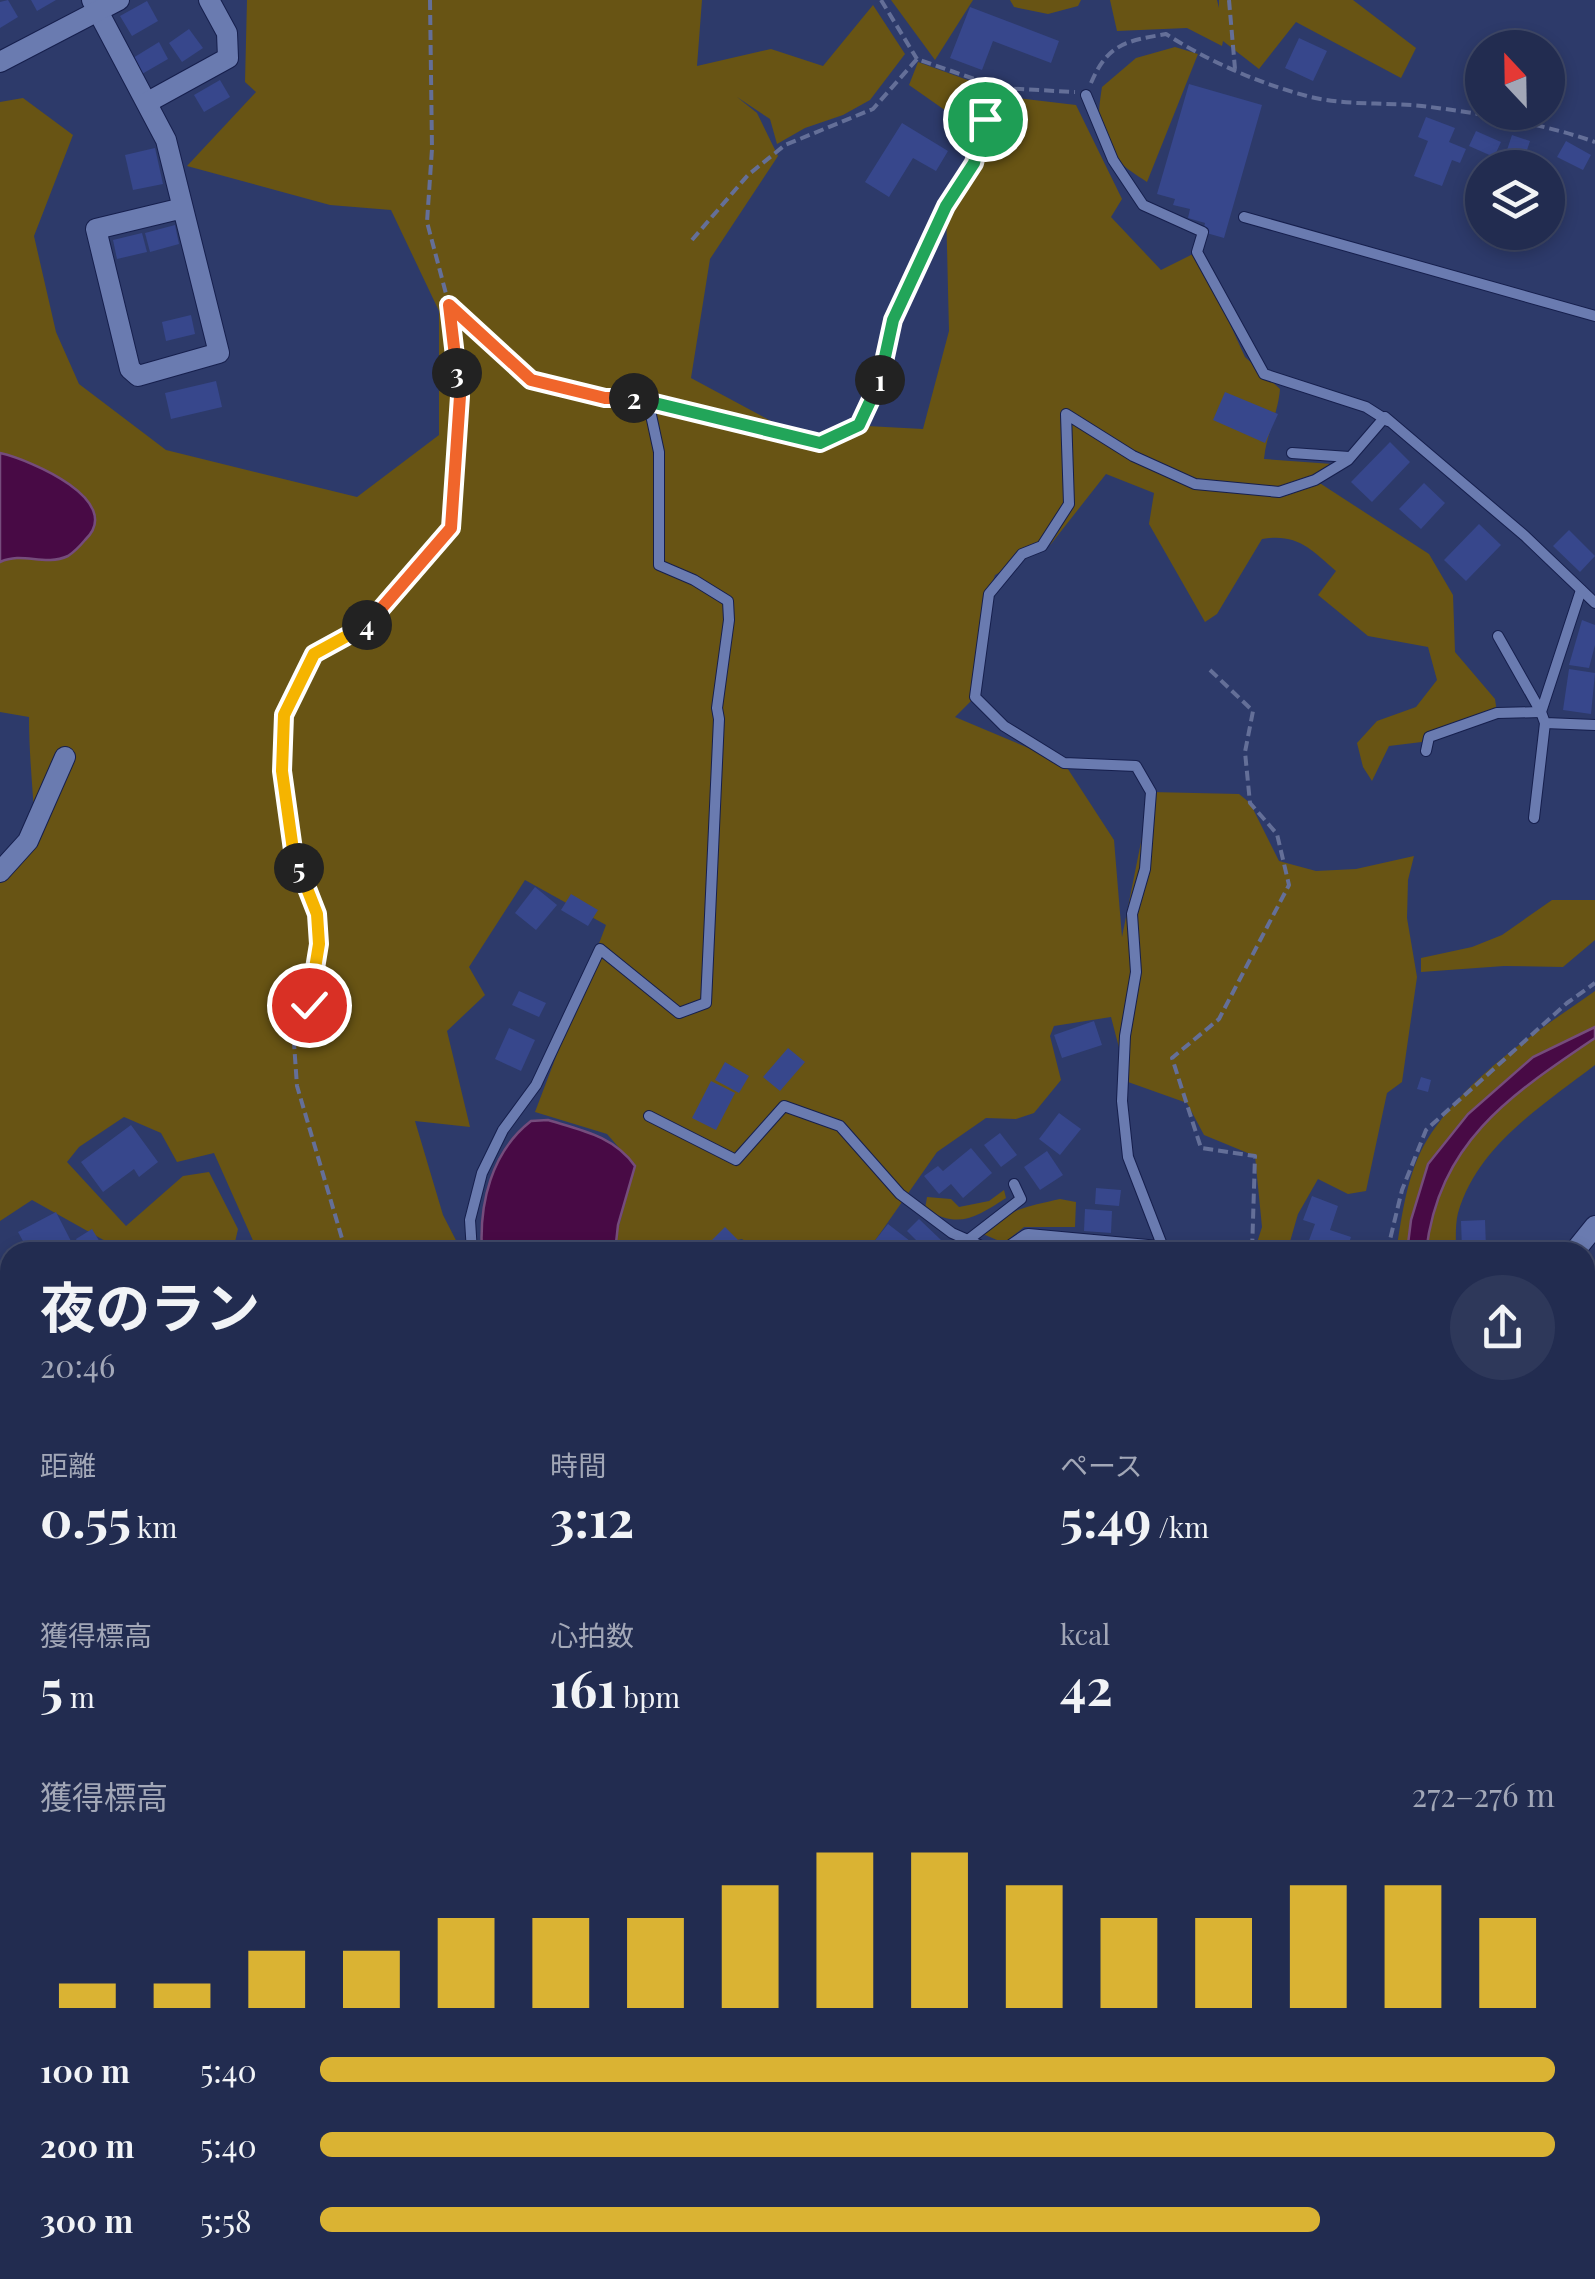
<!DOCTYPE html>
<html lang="ja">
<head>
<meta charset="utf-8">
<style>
	:root { --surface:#222c50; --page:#2e385a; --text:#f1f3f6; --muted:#a2a7b7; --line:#3f4867; --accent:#dab333 }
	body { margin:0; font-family:"Playfair Display","Noto Sans JP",serif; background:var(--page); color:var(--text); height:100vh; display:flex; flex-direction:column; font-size:38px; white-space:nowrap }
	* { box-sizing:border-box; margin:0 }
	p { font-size:32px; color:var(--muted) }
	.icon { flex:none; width:55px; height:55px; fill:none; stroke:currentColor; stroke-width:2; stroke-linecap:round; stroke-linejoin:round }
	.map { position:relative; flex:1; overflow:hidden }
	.details { position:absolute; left:0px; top:1242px; width:1595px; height:1038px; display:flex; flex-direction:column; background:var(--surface); border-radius:30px 30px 0 0; box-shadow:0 5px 15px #0003,0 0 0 2px var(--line) }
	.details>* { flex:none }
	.needle { width:65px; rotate:338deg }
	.controls { position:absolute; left:1465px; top:30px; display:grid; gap:20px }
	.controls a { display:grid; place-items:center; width:100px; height:100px; border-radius:50%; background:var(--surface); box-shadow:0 5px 15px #0003,0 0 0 2px var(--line); font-size:50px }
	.pin { position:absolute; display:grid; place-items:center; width:85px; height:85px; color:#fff; margin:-42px; border:5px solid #fff; border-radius:50%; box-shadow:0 2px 10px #0007 }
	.km { position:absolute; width:50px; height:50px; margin:-25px; border-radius:50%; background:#222; color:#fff; font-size:28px; line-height:50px; text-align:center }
	.round { display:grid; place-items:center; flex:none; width:105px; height:105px; border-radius:52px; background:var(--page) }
	.summary { display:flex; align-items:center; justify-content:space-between; height:170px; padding:0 40px }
	h1 { font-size:55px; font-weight:700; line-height:75px }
	.figures { display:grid; grid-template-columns:repeat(3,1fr); gap:15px; height:170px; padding:10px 40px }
	.figures div { display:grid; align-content:center }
	.figures b { font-size:50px; font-weight:700 }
	.figures small { font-size:28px; font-weight:400 }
	.figures p { font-size:28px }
	.chart { height:280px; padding:20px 40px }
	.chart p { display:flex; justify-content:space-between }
	.chart svg { width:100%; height:180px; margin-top:10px; stroke:var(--accent); stroke-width:6 }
	ul { padding:0 40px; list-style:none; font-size:32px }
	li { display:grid; grid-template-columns:160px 120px 1fr; align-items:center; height:75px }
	li i { height:25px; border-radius:12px; background:var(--accent) }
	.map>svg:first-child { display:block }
	.green { fill:#685414 }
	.water { fill:#480a45; stroke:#754c7c; stroke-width:2.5 }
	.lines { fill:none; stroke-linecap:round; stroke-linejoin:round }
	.river { stroke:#480a45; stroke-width:35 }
	.building { fill:#37478c }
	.service-casing { stroke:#161f4d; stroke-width:12 }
	.minor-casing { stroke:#161f4d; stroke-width:22 }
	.secondary-casing { stroke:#161f4d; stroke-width:28 }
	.path { stroke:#646f98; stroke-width:4; stroke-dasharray:10 5; stroke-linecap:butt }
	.service { stroke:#6a7bb0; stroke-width:10 }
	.minor { stroke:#6a7bb0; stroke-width:20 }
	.secondary { stroke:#7a8dc7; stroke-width:25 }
	.split-1-casing { stroke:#fff; stroke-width:20 }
	.split-2-casing { stroke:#fff; stroke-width:20 }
	.split-3-casing { stroke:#fff; stroke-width:20 }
	.split-4-casing { stroke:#fff; stroke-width:20 }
	.split-5-casing { stroke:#fff; stroke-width:20 }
	.split-6-casing { stroke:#fff; stroke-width:20 }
	.split-1 { stroke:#22a559; stroke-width:12 }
	.split-2 { stroke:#22a559; stroke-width:12 }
	.split-3 { stroke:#f0652b; stroke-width:12 }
	.split-4 { stroke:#f0652b; stroke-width:12 }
	.split-5 { stroke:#f5b400; stroke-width:12 }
	.split-6 { stroke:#f5b400; stroke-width:12 }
</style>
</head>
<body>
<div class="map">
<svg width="1595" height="2279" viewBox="0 0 1595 2279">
	<rect width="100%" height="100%" fill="#2d3a6a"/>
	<g class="green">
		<path d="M247 0H702L697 66 771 49 823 66 873 5 905 54 870 100 843 115 805 128 777 144 770 119 737 97 757 113 778 156 710 259 691 378 825 450 867 426 923 429 949 331 946 206 986 139 909 85 918 62 1017 98 1076 105 1122 199 1111 217 1161 270 1197 252 1245 357 1280 389C1278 414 1266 435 1264 459L1332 464 1315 480 1429 554 1453 595 1455 652 1495 699 1497 713 1438 740 1389 746 1372 781 1363 767 1357 743 1377 721 1416 707 1437 680 1428 647 1368 636 1318 595 1336 571C1311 549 1297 533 1262 539L1217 614 1205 622 1149 524 1154 493 1106 474 1051 544 995 575 990 590 978 694 955 717 1064 763 1114 840 1122 937 1151 792 1239 794 1250 803 1279 861 1316 871 1356 869 1414 856 1408 880 1407 918 1417 977 1402 1082 1387 1093 1366 1191 1348 1194 1318 1179 1298 1214 1287 1252H1254L1262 1227 1255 1156 1204 1135 1187 1103 1128 1082 1111 1017 1054 1026 1050 1036 1061 1080 1034 1113 1016 1119 986 1118 937 1152 867 1252H760L742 1239 707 1246 704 1252H612L635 1166 607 1134 535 1112 606 925 525 880 469 967 485 995 447 1031 470 1127 415 1121 443 1215 462 1252H244L255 1245 214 1153 177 1162 161 1133 124 1117 79 1147 67 1162 126 1226 183 1176 209 1172 238 1229 233 1251 125 1252 32 1200 0 1221V883L36 844C34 801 29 759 29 717L0 712V561L92 533 0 495V102L23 98 73 135 34 236 56 332 79 384 166 450 357 497 439 435V311L391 210 330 205 187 166 256 92 245 82Z"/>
		<polygon points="891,0 973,0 935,60"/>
		<polygon points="1010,0 1081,0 1078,6 1048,14 1014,7"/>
		<polygon points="1110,0 1217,0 1219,8 1219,0 1353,0 1416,48 1401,78 1296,22 1259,69 1223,41 1222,46 1187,28 1117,31"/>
		<path d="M1175 47 1198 54 1147 182C1102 153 1093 141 1102 87L1136 58Z"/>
		<polygon points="1552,900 1595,900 1595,940 1563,967 1504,966 1421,972 1421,958 1472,947 1502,935"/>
		<path d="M1595 991V1065C1542 1106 1478 1145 1458 1213 1455 1225 1456 1240 1456 1252H1396C1402 1215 1407 1173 1427 1140 1467 1076 1535 1033 1595 991Z"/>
		<path d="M1004 1190 1006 1198C975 1218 959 1229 925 1209L927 1197 951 1199 959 1207 989 1201Z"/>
		<path d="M1060 1199 1076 1202 1075 1227H1024L1004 1243 983 1234C1004 1210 1029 1206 1060 1199Z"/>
		<polygon points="0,1666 10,1675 10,1775 0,1780"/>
		<polygon points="1585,1855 1595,1866 1595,1999 1592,2002 1585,1994"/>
		<polygon points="10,2133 10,2215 1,2219 0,2138"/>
		<polygon points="227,2270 266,2270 270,2279 206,2279"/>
		<polygon points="442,2270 531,2270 537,2279 448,2279"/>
		<polygon points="672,2270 723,2270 703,2279 647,2279"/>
		<polygon points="1350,2270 1550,2270 1555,2279 1352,2279"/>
	</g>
	<g class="water">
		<path d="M0 453C31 460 126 501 85 540 80 546 74 552 68 556 44 567 23 551 0 562Z"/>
		<path d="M1595 1027V1038C1509 1096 1439 1142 1426 1252H1407L1411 1220 1428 1164 1468 1114 1533 1057Z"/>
		<path d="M548 1120C581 1130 614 1136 635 1166L618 1225 615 1252H482C479 1204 491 1152 531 1121Z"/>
		<polygon points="531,2270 666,2270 643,2279 537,2279"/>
		<polygon points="943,2270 991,2270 995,2279 931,2279 929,2276"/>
	</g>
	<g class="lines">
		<polyline class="river" points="1376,2270 1379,2279"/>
	</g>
	<g class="building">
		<polygon points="8,0 18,17 0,28 0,2"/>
		<polygon points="31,0 56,0 37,11"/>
		<polygon points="147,1 158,21 132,36 120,16"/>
		<polygon points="970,7 1059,41 1051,63 993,41 982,70 950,58"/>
		<polygon points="189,29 203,48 182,62 169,43"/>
		<polygon points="1299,38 1327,51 1313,81 1285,68"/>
		<polygon points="159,42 168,59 142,74 133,58"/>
		<polygon points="220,80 230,97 204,112 194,95"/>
		<polygon points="1189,84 1262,105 1224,238 1203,232 1205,223 1188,218 1190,209 1173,205 1175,199 1157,194"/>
		<polygon points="1426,117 1455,128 1449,142 1466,149 1460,163 1452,160 1442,186 1414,176 1428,141 1418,137"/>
		<polygon points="902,123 948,151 936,171 913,158 889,197 865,182"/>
		<polygon points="1476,131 1501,142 1494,157 1469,146"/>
		<polygon points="1512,135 1530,141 1522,165 1504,159"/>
		<polygon points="1566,141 1591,155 1583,170 1557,157"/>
		<polygon points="155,148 163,184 133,190 125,155"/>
		<polygon points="175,225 179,244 150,252 145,233"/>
		<polygon points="142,233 147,252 117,259 113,240"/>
		<polygon points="191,315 195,334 166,341 162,322"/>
		<polygon points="216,381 222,407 171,419 165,393"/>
		<polygon points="1225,392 1278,414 1265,443 1213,420"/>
		<polygon points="1390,442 1410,462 1372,502 1351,482"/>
		<polygon points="1424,483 1445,503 1421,529 1399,509"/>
		<polygon points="1479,524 1501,545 1466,581 1444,560"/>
		<polygon points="1569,530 1595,556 1580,572 1553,546"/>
		<polygon points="1582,620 1595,625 1595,645 1589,668 1569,665"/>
		<polygon points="1569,669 1595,673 1591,714 1563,710"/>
		<polygon points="535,887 557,905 536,930 515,913"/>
		<polygon points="571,894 598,910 588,926 561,910"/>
		<polygon points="519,991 546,1003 539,1017 512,1005"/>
		<polygon points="1094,1021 1102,1045 1062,1058 1054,1035"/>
		<polygon points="509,1028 535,1040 521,1071 495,1059"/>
		<polygon points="788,1048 805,1062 780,1091 763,1077"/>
		<polygon points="725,1062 749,1076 739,1093 715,1080"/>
		<polygon points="1421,1077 1431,1080 1428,1092 1417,1089"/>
		<polygon points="711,1081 735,1093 716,1130 692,1118"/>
		<polygon points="1059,1113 1081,1129 1060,1155 1039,1139"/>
		<polygon points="131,1125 158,1162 139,1177 134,1169 103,1192 81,1162"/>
		<polygon points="1000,1133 1017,1155 1001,1167 984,1145"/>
		<polygon points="971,1148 992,1173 963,1198 951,1184 939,1194 924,1176 938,1166 943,1171"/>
		<polygon points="1047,1151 1063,1175 1040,1190 1024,1167"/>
		<polygon points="1096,1188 1121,1190 1119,1206 1095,1204"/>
		<polygon points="1312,1196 1338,1206 1330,1230 1351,1237 1346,1252 1335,1252 1308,1243 1315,1224 1303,1220"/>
		<polygon points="1085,1209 1112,1211 1111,1233 1084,1231"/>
		<polygon points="56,1212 73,1245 59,1252 29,1252 18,1232"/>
		<polygon points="919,1219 941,1240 928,1252 907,1231"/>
		<polygon points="1485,1220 1486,1248 1462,1249 1461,1221"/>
		<polygon points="888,1224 910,1241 901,1252 866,1252"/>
		<polygon points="725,1227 750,1252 713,1252 706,1246"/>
		<polygon points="92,1229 106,1252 84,1252 76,1239"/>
		<polygon points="7,1291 10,1327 0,1335 0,1297"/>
		<polygon points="1595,1378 1595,1405 1585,1397 1585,1392"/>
		<polygon points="1585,1420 1595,1429 1595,1447 1585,1458"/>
		<polygon points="1595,1657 1595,1801 1585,1790 1585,1666"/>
		<polygon points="3,1828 10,1845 10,1868 0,1872 0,1829"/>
		<polygon points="10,2047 10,2072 1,2076 0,2051"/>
		<polygon points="1595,2085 1595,2118 1585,2122 1585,2089"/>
		<polygon points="1595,2152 1595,2172 1585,2177 1585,2158"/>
		<polygon points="1595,2176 1595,2199 1585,2204 1585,2181"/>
		<polygon points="111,2270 144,2270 148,2279 100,2279 99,2275"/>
		<polygon points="338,2270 398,2270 378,2279 342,2279"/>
		<polygon points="757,2270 789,2270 779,2276 781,2279 755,2279 753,2272"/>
		<polygon points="1037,2270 1057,2270 1061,2279 1016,2279"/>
		<polygon points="1429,2270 1449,2270 1447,2279 1427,2279"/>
	</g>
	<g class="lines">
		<defs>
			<g id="service">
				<polyline points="1086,95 1113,160 1143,205 1203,232 1197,252 1264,374 1366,407 1388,421"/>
				<polyline points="1244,217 1595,316"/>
				<polyline points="1292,453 1349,457"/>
				<polyline points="1581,590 1541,712 1545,723 1595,725"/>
				<polyline points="1426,751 1429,737 1497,713 1541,712 1498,636"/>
				<polyline points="1534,818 1545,723"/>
				<polyline points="649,1116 736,1160 784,1106 840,1126 900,1194 952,1233 995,1252"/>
				<polyline points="968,1240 1021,1199 1014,1184"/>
				<polyline points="1164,1250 1128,1157 1122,1101 1125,1036 1136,972 1132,914 1145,869 1151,792 1136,766 1064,763 1004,726 975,697 989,594 1022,554 1042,546 1069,504 1066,414 1133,456 1195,484 1279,492 1315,480 1348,460 1385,417 1525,536 1595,603"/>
				<polyline points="472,1252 470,1220 482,1173 503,1130 536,1085 600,949 679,1013 706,1003 719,719 717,708 729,620 728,601 694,580 659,565 659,452 648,401"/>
				<polyline points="10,1810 10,1824"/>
				<polyline points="0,1882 10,1877"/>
			</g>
			<g id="minor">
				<polyline points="92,0 166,140 219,353 138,376 130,369 96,229 183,208"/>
				<polyline points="0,62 119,0"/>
				<polyline points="148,102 228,58 227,33 209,0"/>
				<polyline points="0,872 28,841 65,757"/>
				<polyline points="1009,1252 1028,1239 1169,1252"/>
				<polyline points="1574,1252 1595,1226"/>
				<polyline points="0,1358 10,1370"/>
				<polyline points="1585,1404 1595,1412"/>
				<polyline points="0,1608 10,1590"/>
				<polyline points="0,1981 10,1997"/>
				<polyline points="1585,2213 1595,2213"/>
				<polyline points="155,2270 159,2279"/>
				<polyline points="1520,2270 1534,2279"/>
				<polyline points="38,2279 58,2270"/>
				<polyline points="1271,2279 1275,2270"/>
			</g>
			<g id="secondary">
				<polyline points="1585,1525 1595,1513"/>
				<polyline points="864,2279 881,2270"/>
			</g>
		</defs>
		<use href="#service" class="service-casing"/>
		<use href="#minor" class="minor-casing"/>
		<use href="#secondary" class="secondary-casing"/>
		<g class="path">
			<polyline points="430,0 432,149 427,222 449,305 531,380 605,398 636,398"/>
			<polyline points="881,0 917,59"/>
			<polyline points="1229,0 1235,69"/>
			<path d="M1091 83C1108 43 1127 41 1166 34 1208 61 1258 83 1307 96 1344 106 1384 102 1422 106 1479 113 1541 123 1595 142"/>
			<polyline points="692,240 748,175 785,145 873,109 917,59 1000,88"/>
			<polyline points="665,405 820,443 859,425 884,373 893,320 946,206 974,163 985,119 1000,88 1075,92"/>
			<polyline points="1210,670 1253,711 1245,752 1250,803 1277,834 1289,885 1219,1019 1172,1058 1201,1148 1255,1156 1252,1252"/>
			<polyline points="346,1252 297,1086 294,1043 309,1005 319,944 317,914 294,857 282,771 284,715 315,654 363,630 451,528 460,395 449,305"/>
			<polyline points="1387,1252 1402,1190 1426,1130 1567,1003 1595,983"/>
			<polyline points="805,2270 810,2279"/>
		</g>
		<use href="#service" class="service"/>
		<use href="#minor" class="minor"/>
		<use href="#secondary" class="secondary"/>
	</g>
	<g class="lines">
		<defs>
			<polyline id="split-1" points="880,380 893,320 946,206 974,163 985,119"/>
			<polyline id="split-2" points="634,398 820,443 859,425 880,380"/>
			<polyline id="split-3" points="457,373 449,305 531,380 605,398 634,398"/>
			<polyline id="split-4" points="367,625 451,528 460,396 457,373"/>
			<polyline id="split-5" points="299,868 294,857 282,771 284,715 314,654 367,625"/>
			<polyline id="split-6" points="299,868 317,914 319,944 309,1005"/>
		</defs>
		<use href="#split-1" class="split-1-casing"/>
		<use href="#split-2" class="split-2-casing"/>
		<use href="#split-3" class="split-3-casing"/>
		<use href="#split-4" class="split-4-casing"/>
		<use href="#split-5" class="split-5-casing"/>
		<use href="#split-6" class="split-6-casing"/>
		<use href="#split-1" class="split-1"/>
		<use href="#split-2" class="split-2"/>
		<use href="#split-3" class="split-3"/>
		<use href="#split-4" class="split-4"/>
		<use href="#split-5" class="split-5"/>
		<use href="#split-6" class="split-6"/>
	</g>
</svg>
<div class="controls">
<a><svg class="needle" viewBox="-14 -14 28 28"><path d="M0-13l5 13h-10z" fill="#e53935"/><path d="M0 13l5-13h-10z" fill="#a2a7b7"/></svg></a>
<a><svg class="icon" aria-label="layers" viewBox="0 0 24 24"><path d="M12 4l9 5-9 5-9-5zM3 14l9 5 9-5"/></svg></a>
</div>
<div class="pin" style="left:985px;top:119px;background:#1e9e55"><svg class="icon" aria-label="arrive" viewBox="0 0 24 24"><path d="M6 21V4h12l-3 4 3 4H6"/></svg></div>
<div class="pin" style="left:309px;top:1005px;background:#d93025"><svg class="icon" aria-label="check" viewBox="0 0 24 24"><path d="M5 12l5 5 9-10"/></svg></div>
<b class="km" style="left:880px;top:380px">1</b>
<b class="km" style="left:634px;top:398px">2</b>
<b class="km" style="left:457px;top:373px">3</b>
<b class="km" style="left:367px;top:625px">4</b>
<b class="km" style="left:299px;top:868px">5</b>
<section class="details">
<div class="summary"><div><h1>夜のラン</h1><p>20:46</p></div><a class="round"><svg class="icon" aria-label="share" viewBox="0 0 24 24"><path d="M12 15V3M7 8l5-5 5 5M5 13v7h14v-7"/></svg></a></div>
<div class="figures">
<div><p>距離</p><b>0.55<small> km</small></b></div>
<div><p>時間</p><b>3:12</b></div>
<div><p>ペース</p><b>5:49<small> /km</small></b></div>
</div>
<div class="figures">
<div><p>獲得標高</p><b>5<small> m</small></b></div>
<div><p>心拍数</p><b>161<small> bpm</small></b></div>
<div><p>kcal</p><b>42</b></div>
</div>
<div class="chart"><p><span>獲得標高</span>272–276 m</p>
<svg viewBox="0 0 160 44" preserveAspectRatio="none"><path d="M5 44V38M15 44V38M25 44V30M35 44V30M45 44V22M55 44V22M65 44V22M75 44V14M85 44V6M95 44V6M105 44V14M115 44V22M125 44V22M135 44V14M145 44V14M155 44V22"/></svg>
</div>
<ul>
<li><b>100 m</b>5:40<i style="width:100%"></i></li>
<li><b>200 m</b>5:40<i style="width:100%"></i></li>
<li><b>300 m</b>5:58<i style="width:81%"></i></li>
</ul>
</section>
</div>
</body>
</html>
